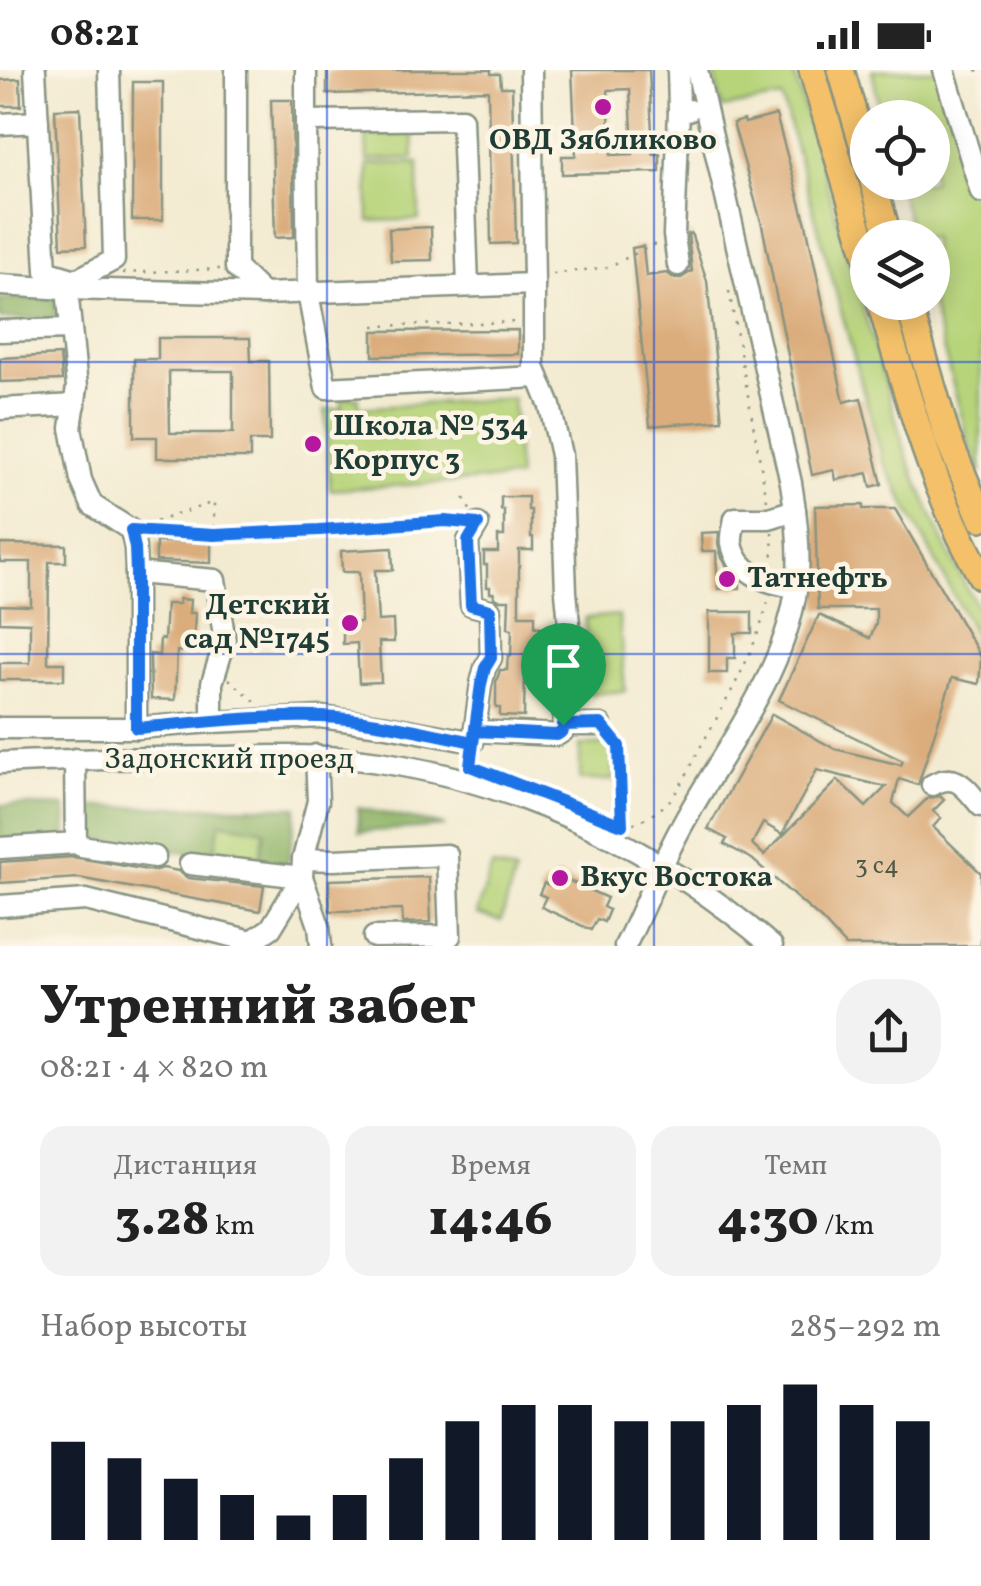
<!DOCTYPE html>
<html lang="ru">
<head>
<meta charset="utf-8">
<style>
	:root { --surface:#fff; --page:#f2f2f2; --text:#222; --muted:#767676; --accent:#111827 }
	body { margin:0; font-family:Vollkorn,serif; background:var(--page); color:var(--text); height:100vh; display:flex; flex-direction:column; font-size:38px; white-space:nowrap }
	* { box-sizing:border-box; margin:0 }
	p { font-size:32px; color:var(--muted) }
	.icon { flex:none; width:55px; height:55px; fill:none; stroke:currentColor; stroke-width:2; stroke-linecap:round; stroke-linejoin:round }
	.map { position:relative; height:876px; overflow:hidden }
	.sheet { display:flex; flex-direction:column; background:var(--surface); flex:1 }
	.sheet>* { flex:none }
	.tools { position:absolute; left:850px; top:30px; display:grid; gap:20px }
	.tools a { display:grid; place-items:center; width:100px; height:100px; border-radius:50%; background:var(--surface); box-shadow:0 5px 25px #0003; font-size:50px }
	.pin { position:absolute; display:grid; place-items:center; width:85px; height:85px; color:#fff; margin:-102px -42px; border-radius:50% 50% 50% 0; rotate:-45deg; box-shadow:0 0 10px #0007 }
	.pin .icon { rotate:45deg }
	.round { display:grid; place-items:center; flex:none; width:105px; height:105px; border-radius:40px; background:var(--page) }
	.summary { display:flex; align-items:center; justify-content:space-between; height:170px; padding:0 40px }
	h1 { font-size:55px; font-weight:800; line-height:75px }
	.stats { display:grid; grid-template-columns:repeat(3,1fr); gap:15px; height:170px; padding:10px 40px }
	.stats div { display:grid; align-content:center; border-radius:25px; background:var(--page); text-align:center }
	.stats b { font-size:50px; font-weight:800 }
	.stats small { font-size:28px; font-weight:400 }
	.stats p { font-size:28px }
	.chart { height:280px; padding:20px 40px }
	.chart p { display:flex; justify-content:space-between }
	.chart svg { width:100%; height:180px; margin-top:10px; stroke:var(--accent); stroke-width:6 }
	.status { display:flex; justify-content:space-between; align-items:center; height:70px; padding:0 50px; background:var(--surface); direction:ltr }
	.status svg { height:28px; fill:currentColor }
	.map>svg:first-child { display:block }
	.green { fill:#b7d47a; stroke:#6b8857; stroke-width:2.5 }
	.forest { fill:#91b66a; stroke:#587a4f; stroke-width:2.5; fill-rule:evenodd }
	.building { fill:#dbad7d; fill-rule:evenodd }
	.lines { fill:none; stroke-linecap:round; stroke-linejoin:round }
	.minor-casing { stroke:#899482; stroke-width:25 }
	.major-casing { stroke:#899482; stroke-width:30 }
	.path { stroke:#899482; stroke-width:2.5; stroke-dasharray:2.5 8; stroke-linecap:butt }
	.minor { stroke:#fff; stroke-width:20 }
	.major { stroke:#f4c16a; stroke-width:25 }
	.route-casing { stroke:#fff; stroke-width:20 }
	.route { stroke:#1a73e8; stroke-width:12 }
	.grid { fill:none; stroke:#1d4ed8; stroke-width:2.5; stroke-opacity:0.55 }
	.poi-dot { fill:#b5179e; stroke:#fcf5e5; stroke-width:4 }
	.labels { text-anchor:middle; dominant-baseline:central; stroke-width:9; stroke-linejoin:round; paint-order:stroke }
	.number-label { font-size:25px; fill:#4e5946 }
	.poi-label { font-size:30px; font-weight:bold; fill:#1f3d34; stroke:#fcf5e5; text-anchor:start }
	.street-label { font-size:30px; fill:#1f3d34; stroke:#fcf5e5 }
</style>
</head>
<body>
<div class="status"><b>08:21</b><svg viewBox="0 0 49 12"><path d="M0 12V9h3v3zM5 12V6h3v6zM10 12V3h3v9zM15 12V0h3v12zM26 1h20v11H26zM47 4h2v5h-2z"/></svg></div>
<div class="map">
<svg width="981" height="876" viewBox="0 0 981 876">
	<rect width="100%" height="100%" fill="#fcf5e5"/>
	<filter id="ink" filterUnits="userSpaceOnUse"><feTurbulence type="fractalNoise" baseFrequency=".01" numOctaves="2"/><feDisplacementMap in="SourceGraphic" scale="20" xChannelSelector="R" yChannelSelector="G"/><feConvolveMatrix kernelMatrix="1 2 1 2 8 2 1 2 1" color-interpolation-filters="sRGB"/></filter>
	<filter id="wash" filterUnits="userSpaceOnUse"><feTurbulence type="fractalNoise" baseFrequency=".0048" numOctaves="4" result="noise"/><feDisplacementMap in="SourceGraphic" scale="40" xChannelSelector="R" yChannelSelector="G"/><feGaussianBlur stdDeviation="2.25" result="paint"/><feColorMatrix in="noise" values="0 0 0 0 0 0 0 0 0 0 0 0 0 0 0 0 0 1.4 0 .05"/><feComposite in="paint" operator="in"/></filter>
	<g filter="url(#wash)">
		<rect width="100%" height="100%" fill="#f3ebd1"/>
		<g class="green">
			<polygon points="713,0 793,0 908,390 945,475 981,545 981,578 883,391 782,28 722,38"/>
			<polygon points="872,0 939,0 974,121 981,133 981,403 970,377 931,233 932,168 913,167 898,113 932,112 932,48 881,47"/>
			<polygon points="413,63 414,88 367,90 366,65"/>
			<polygon points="418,93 419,150 369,151 368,94"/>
			<polygon points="358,327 360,338 513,328 518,408 330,420 325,340 342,339 342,328"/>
			<polygon points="619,545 625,621 591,624 585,548"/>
			<polygon points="613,675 613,710 580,710 580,675"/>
			<polygon points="219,752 265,760 261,787 215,779"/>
			<polygon points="492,796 515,803 501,851 477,844"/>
		</g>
		<g class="forest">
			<polygon points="56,227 56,248 0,249 0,229"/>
			<polygon points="0,735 66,737 67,769 0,773"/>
			<path d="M85 737H297L287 798 85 768ZM220 752 265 760 260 787 215 779Z"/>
			<polygon points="358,738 445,756 359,762"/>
		</g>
		<g id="blocks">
			<g class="building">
				<polygon points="327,0 491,0 491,4 500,4 501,17 512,17 516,173 491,174 488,20 327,24"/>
				<path d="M572 0H649L653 84H660V102L562 104V86H576ZM630 19 633 84 611 85 608 20Z"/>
				<polygon points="20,9 21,36 0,36 0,10"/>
				<polygon points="133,12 163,12 163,150 132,150"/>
				<polygon points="271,30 292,30 294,167 275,168"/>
				<polygon points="80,38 86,176 61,177 55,39"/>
				<polygon points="776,45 806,154 844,332 861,328 882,414 871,417 868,403 836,410 834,400 812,405 762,155 733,53 744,50 745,53"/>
				<polygon points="431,157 432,190 391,191 389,159"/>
				<polygon points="691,163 707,211 722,350 650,356 632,178 643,176 646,206 667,203 674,208 681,208 692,201 688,164"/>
				<polygon points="518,260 518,284 373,286 373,261"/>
				<path d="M158 268H250L251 291H269L270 371H250V388H157V367H134V289H158ZM169 301H233V363H170Z"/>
				<polygon points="60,285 62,310 0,312 0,288"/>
				<polygon points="501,427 528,427 528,440 531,440 531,467 533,467 533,480 519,480 519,545 535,545 535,557 540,557 539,585 542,585 542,598 525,597 524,647 500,646 500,638 496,638 496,612 500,600 507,600 508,586 511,586 512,559 508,558 509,530 499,530 494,527 494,523 490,523 490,517 487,517 487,495 484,495 484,482 498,482 498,466 504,466 504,440 501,440"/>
				<path d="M863 435V439H895L981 587 979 614 952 608 918 715 899 709 893 733 908 747 928 728 940 726 944 730 933 741 941 748 933 757 981 803V876H846L822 850 752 789 724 774 727 769 708 759 772 644 835 679 901 695 903 691 779 630 819 545 870 568 876 553V539H818L815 436ZM817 700 886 717 866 737 838 710 764 785 752 774 763 753 782 764Z"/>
				<polygon points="719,462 718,474 722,488 729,500 740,511 740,518 718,519 716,481 702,481 701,463"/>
				<polygon points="156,472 211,472 211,493 156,491"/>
				<polygon points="0,474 66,475 66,492 49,492 48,593 64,593 64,610 0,610 0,593 30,593 30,553 0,552 0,535 31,536 31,492 0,492"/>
				<polygon points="392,478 393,500 375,500 378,551 393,550 394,572 379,572 381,612 359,613 357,573 343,574 343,553 361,552 359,502 342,502 341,481"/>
				<polygon points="179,529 190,530 189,543 195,543 193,582 177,581 175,630 151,629 150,584 159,585 160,569 164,570 166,534 179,534"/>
				<polygon points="709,542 752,542 752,563 735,563 735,588 727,588 727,603 709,603"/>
				<polygon points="73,787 153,801 163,798 178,801 188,808 264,816 260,841 79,808 0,813 0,792"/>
				<polygon points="556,805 607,828 603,837 609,840 604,852 597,849 591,860 541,837 546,827 539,824 544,813 551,816"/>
				<polygon points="429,807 431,852 403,853 402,840 330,841 329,810"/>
			</g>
		</g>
	</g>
	<g filter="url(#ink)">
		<use href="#blocks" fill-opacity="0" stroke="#899482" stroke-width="2.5"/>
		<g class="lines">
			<defs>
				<g id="minor">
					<polyline points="35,0 46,201 76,210"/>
					<polyline points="109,0 114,190 76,210 67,219 77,317 71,358 81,410 92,435 131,460 135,478 136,503 215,510 225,571 212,613 212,652 321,647 387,656 473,672 481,614 485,598 491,588 490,540 471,535 468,471 478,454"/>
					<polyline points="236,0 236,198 263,224 534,214 534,297 550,336 561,385 566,522 570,564 563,661 557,665 475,661"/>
					<polyline points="306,0 306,51"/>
					<polyline points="531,0 534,214"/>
					<polyline points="678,0 679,40 689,40"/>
					<polyline points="944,0 981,122"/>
					<polyline points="0,54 38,52"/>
					<polyline points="678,195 674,165 679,40"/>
					<polyline points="0,215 67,219 263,224"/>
					<polyline points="468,216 462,49 306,51 308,223 326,318 538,307"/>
					<polyline points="0,261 71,259"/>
					<polyline points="0,339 75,335"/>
					<path d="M795 440 769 448H735C734 456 731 465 732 473 737 504 769 514 796 517"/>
					<polyline points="563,655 601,655"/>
					<polyline points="0,658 136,658 212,652"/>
					<polyline points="136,658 136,503"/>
					<path d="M0 693C73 689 146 688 220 687 273 686 326 684 379 692 523 713 662 781 772 876"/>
					<path d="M932 715C957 701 965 718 981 736"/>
					<polyline points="76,773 81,776 155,787"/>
					<polyline points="0,778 76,773 75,689"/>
					<polyline points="303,789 334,790 447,785 450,866 374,867"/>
					<polyline points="190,794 302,807 303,789 318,731 316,685"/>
					<polyline points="302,807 319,856 321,876"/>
					<polyline points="0,836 86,830 252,871"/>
					<polyline points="252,876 252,871 271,858 302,807"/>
					<path d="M625 876C646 835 661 792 684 752 727 674 791 596 798 504 800 474 796 443 791 413L697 0"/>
				</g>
				<g id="major">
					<polyline points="812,0 868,190"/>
					<polyline points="841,0 868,94"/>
					<polyline points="873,112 889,168"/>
					<path d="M880 232C908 326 932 420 981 506"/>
					<polyline points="908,232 947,366 981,448"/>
				</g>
			</defs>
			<use href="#minor" class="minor-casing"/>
			<use href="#major" class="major-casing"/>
			<g class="path">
				<polyline points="976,0 981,1"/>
				<polyline points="123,203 220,199"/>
				<polyline points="553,204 608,197 659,172"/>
				<polyline points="729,221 767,430"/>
				<polyline points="374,256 517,252"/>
				<polyline points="464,428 470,440"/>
				<polyline points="146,455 214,432 214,463"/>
				<path d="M147 461C247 466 345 459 445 451L459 452"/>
				<polyline points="772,462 773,494"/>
				<polyline points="229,609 257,633"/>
				<polyline points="613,669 619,676 622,754"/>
				<path d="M623 755C639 754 659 742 670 730 683 714 692 694 701 676 728 628 756 581 769 527"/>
			</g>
			<use href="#minor" class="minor"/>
			<use href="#major" class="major"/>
		</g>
	</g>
	<g class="lines" filter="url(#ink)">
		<defs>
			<path id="route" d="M563 655V661L557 665 475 661 473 672C423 662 372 649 321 647 259 645 196 653 136 658V503L135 478 131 460 214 465 319 460 445 451 478 454 468 471 471 535 490 540 491 588 485 598 481 614 470 696 622 755 619 676 601 654 563 655"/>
		</defs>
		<use href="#route" class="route-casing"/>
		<use href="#route" class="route"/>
	</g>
	<path class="grid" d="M327 0V876M654 0V876M0 292H981M0 584H981"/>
	<g class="poi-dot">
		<circle cx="603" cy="37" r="10"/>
		<circle cx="313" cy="374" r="10"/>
		<circle cx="727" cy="509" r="10"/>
		<circle cx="350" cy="553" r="10"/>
		<circle cx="560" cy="808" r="10"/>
	</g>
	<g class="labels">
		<g class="number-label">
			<text x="877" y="796">3 с4</text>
		</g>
		<g class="poi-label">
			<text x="603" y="71" text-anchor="middle">ОВД Зябликово</text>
			<text x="333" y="357">Школа № 534<tspan x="333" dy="34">Корпус 3</tspan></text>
			<text x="747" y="509">Татнефть</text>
			<text x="330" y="536" text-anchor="end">Детский<tspan x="330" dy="34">сад №1745</tspan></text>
			<text x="580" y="808">Вкус Востока</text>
		</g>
		<g class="street-label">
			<text x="229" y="690">Задонский проезд</text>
		</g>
	</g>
</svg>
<div class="tools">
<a><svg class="icon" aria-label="locate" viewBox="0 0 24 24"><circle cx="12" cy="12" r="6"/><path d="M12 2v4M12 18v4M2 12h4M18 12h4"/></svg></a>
<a><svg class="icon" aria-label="layers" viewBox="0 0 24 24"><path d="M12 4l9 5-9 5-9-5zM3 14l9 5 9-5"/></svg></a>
</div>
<div class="pin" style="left:563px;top:655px;background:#1e9e55"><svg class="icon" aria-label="arrive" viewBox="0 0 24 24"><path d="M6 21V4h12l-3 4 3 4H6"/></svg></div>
</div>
<section class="sheet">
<div class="summary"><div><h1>Утренний забег</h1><p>08:21 · 4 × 820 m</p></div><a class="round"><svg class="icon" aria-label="share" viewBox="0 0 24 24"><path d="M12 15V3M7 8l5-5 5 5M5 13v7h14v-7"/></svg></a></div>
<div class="stats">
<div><p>Дистанция</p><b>3.28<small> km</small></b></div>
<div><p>Время</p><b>14:46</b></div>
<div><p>Темп</p><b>4:30<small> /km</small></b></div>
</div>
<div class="chart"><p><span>Набор высоты</span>285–292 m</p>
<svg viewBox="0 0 160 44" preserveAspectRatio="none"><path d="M5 44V20M15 44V24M25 44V29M35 44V33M45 44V38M55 44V33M65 44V24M75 44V15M85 44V11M95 44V11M105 44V15M115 44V15M125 44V11M135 44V6M145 44V11M155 44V15"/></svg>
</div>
</section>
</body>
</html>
